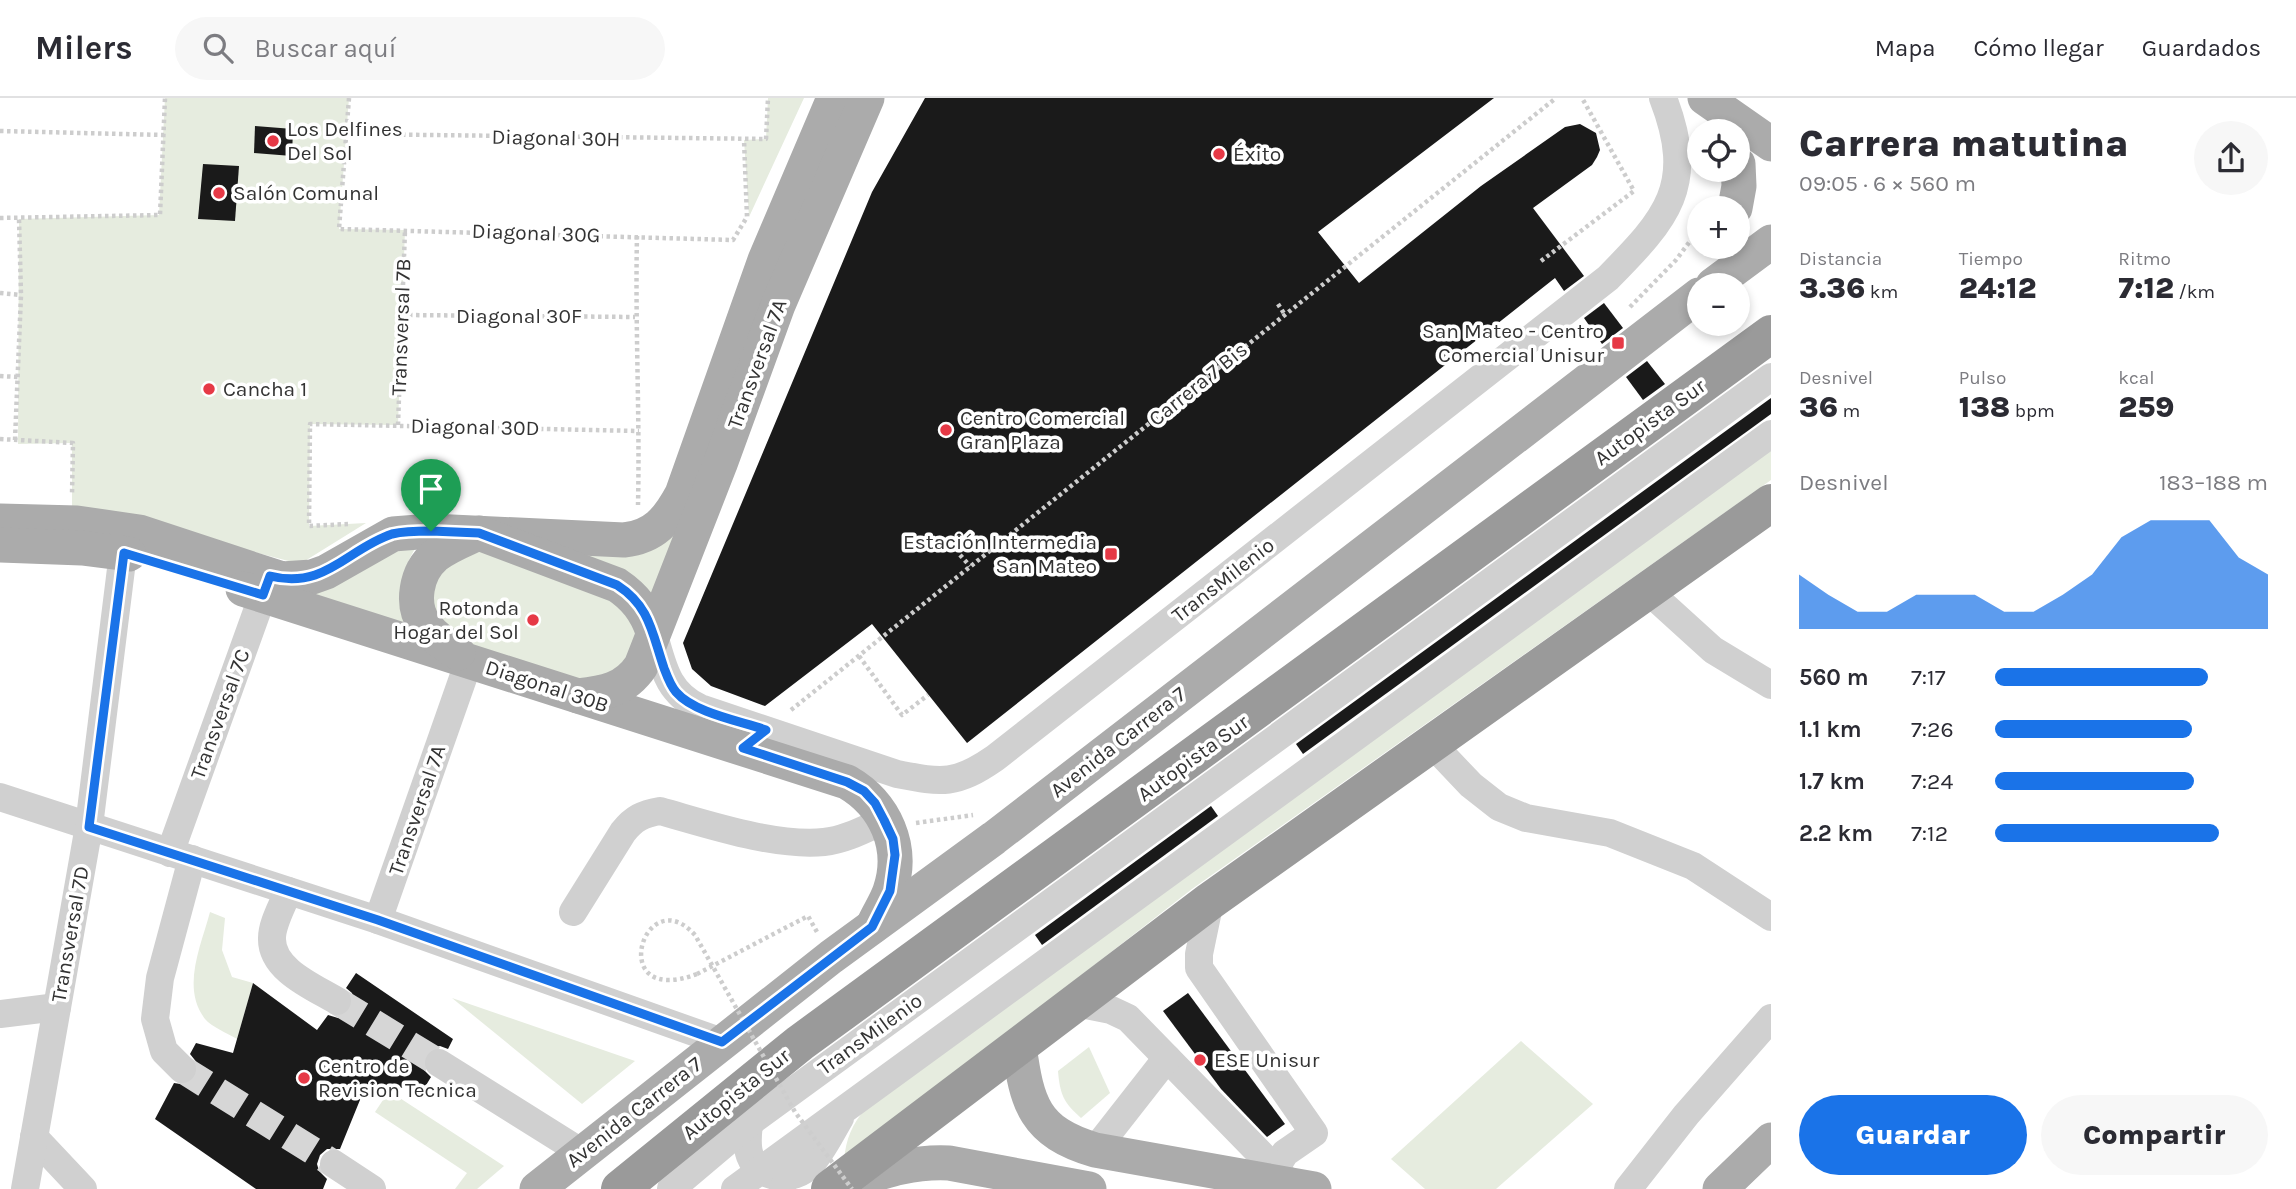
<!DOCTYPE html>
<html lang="es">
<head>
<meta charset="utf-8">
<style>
	:root { --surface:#fff; --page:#f7f7f7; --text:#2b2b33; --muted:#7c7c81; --line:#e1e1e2; --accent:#1a73e8 }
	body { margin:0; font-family:Karla,sans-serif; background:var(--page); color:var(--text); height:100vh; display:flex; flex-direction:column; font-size:26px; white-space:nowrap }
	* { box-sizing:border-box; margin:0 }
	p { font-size:23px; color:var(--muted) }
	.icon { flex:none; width:38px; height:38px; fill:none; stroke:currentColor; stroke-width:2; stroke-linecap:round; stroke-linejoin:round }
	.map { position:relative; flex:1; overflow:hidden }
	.details { display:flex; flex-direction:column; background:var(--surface); width:525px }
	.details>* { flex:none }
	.buttons { position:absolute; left:1687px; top:21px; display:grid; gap:14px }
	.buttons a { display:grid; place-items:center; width:63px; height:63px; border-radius:50%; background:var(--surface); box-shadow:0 4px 10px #0003; font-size:35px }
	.pin { position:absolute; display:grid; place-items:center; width:60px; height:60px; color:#fff; margin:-72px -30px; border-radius:50% 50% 50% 0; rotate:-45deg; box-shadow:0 0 7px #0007 }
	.pin .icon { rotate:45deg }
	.round { display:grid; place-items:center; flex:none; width:74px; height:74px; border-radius:37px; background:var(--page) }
	.overview { display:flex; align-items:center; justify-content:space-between; height:119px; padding:0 28px }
	h1 { font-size:38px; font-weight:800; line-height:52px }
	.metrics { display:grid; grid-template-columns:repeat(3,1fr); gap:10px; height:119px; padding:7px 28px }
	.metrics div { display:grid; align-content:center }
	.metrics b { font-size:30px; font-weight:800 }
	.metrics small { font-size:19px; font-weight:400 }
	.metrics p { font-size:19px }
	.chart { height:196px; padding:14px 28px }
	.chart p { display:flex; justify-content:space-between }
	.chart svg { width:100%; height:126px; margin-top:7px; fill:var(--accent); opacity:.7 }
	.primary-button { display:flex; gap:14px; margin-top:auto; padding:14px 28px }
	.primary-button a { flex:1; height:80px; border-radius:42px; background:var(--accent); color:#fff; font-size:28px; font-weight:800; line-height:80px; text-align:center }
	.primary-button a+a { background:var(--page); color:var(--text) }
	ul { padding:0 28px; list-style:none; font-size:23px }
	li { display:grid; grid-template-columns:112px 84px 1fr; align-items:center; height:52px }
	li i { height:18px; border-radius:9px; background:var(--accent) }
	header { display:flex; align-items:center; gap:42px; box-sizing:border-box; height:98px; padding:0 35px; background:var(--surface); border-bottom:2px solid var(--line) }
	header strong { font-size:33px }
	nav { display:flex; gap:38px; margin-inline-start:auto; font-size:24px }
	.search { width:490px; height:63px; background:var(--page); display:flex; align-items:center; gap:18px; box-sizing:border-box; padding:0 24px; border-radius:38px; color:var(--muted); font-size:26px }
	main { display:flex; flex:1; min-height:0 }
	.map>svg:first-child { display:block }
	.grass { fill:#e6ecdf }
	.building { fill:#1a1a1a }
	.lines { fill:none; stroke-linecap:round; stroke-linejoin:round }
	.minor-tunnel { stroke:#d6d6d6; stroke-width:28; stroke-dasharray:28 14; stroke-linecap:butt }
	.path { stroke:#cdcdcd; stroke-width:4.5; stroke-dasharray:3.5 3.5; stroke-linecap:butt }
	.minor { stroke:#d0d0d0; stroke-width:28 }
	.major { stroke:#ababab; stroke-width:35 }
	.highway { stroke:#9a9a9a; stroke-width:38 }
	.path-bridge { stroke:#cdcdcd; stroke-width:4.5; stroke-dasharray:3.5 3.5; stroke-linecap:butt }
	.route-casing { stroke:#fff; stroke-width:14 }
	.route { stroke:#1a73e8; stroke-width:9 }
	.poi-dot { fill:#e63946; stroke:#fff; stroke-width:2.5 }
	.labels { text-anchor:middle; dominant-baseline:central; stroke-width:7; stroke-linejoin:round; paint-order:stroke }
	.poi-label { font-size:21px; fill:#333; stroke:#fff; text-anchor:start }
	.street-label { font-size:21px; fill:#333; stroke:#fff }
</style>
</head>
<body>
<header>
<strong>Milers</strong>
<div class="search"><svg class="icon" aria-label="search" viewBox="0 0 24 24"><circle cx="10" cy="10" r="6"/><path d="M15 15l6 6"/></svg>Buscar aquí</div>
<nav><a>Mapa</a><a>Cómo llegar</a><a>Guardados</a></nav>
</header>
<main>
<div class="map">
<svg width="1771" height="1091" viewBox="0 0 1771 1091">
	<rect width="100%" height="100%" fill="#fff"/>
	<g class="grass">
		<polygon points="165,0 349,0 339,131 405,132 398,327 310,326 309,428 366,425 300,466 125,420 72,413 72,345 18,346 19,121 159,117"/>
		<polygon points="768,0 804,0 749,119 744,42 766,41"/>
		<path d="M1771 352V382L1192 791 844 1062C846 1041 852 1026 866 1010Z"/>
		<polygon points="679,431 653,503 562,454"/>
		<path d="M417 447C400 477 396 492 405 526L298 494 378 454Z"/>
		<polygon points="471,450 604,498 621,508 638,535 627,560 613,575 579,583 457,543 442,533 426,493 429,483"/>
		<path d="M210 814 225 820 222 852 232 879 253 885 237 941C227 935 212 929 205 921 181 890 201 848 210 814Z"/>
		<polygon points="452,900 635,963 582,1006"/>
		<polygon points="1521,943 1593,1006 1496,1091 1425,1091 1391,1061"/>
		<path d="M1089 949 1110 995 1081 1020C1063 1004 1060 996 1058 973Z"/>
		<polygon points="389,993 504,1068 477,1091 455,1091 467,1075 375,1014"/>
	</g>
	<g class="building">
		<polygon points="925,0 1494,0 1318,134 1359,185 1481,88 1565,29 1580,26 1596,35 1600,52 1597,59 1592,67 1533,110 1584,178 1564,193 1555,180 967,645 872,526 765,608 711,588 692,571 683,545 872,94"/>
		<polygon points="255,28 293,31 292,58 254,55"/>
		<polygon points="203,66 239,68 235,123 198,121"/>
		<polygon points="1604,205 1623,230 1602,246 1584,220"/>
		<polygon points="1647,263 1665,286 1643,302 1626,279"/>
		<polygon points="1771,300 1771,316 1303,656 1296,646"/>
		<polygon points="1211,708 1218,718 1042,847 1035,837"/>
		<polygon points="356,875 453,941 448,951 440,948 432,950 425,957 422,965 424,972 431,979 425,989 389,990 362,997 340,1051 327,1051 320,1057 317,1066 319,1073 327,1081 323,1091 256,1091 155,1021 174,985 187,987 193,983 198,976 198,966 190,956 196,945 233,955 253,885 317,932 328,917 338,920 345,918 351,912 354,902 352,895 346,890"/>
		<polygon points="1188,895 1285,1026 1267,1039 1221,991 1163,913"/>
	</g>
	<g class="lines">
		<g class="minor-tunnel">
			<polyline points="337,903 439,965"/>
			<polyline points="182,971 334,1066"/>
		</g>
		<g class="path">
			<polyline points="349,0 339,131 733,142 747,119 744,42"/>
			<polyline points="0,33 164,37"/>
			<polyline points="346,36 766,41 768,0"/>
			<polyline points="0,120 160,117 165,0"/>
			<path d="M637 138C635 228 640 317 638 407"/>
			<polyline points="1541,163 1634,93 1582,0"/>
			<polyline points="0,195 21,197"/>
			<polyline points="1278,206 1285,217"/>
			<polyline points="1630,209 1676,162 1699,131"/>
			<polyline points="402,217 635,219"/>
			<polyline points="0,278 18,279"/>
			<polyline points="398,327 405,132"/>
			<polyline points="0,341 73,345 72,396"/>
			<polyline points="15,342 21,197 19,121"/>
			<polyline points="348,426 309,428 310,326 639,333"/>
			<polyline points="960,457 970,468"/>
			<polyline points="859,558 902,617 928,597"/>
			<polyline points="791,612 1556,0"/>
			<polyline points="916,725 973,717"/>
			<polyline points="697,876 808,818 817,834"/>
		</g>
		<g class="minor">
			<polyline points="1648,493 1713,552 1771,587"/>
			<path d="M653 534C663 567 666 594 700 610L897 676C943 685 956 687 995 660L1608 180C1667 120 1697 88 1663 0"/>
			<polyline points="1432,646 1471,687 1499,709 1526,720 1610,735 1693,768 1771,819"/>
			<polyline points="0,699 378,822 722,944"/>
			<polyline points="170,755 269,480"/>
			<path d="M288 793C283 807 272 825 272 840 271 872 314 889 337 903"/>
			<polyline points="1210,803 1199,856 1199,870 1314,1035 1285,1055 1275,1071"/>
			<path d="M573 814 623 734C634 720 643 716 660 713 707 726 775 749 824 744 845 742 865 731 885 722"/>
			<polyline points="378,822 469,563"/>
			<polyline points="1076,905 1111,912 1128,920 1287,1083"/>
			<polyline points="0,916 57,909"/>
			<polyline points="439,965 581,1054"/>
			<polyline points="182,971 164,953 155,921 160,880 192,761"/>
			<path d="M749 1025C748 1036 746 1047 750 1058 759 1082 794 1085 810 1067 822 1054 831 1035 840 1020"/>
			<polyline points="34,1039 83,1091"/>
			<polyline points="1095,1052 1167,960"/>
			<polyline points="334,1066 372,1091"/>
			<polyline points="25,1091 89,728 123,455"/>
			<polyline points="671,1091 749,1025 1771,279"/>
			<polyline points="735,1091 1771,336"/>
			<polyline points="1628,1091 1686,1017 1771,920"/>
		</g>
		<g class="major">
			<polyline points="1705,0 1771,46"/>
			<polyline points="1735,110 1739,88 1738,66"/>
			<polyline points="1713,187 1771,144"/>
			<path d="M0 423 77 425 139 434 282 481 312 479 326 474 393 436 431 433 624 442C654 439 668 422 682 396L765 162 834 0"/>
			<polyline points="0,447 82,450 129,456"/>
			<path d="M243 491 847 684C885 706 905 749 890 793 886 805 878 816 873 828"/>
			<path d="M458 555C446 547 434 539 425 527 410 507 416 474 435 458 448 448 464 442 479 435L617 487C635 499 646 513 653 534"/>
			<path d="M578 598C604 595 625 592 641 568L720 366 778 207 867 0"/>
			<path d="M1019 948C1027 1006 1034 1034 1095 1052L1314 1091"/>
			<path d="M841 1087C879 1075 909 1063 949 1065L1089 1091"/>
			<polyline points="537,1091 831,859 994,740 1699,197"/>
			<polyline points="1720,1091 1771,1042"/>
		</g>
		<g class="highway">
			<polyline points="620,1091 800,945 1771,236"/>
			<polyline points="830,1091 1210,803 1771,405"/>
		</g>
		<path class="path-bridge" d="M697 876C604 911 644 780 695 837L795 1014 852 1091"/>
	</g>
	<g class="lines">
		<defs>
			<path id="route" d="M431 433 479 435 617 487C650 508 652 535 664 570 667 578 670 587 676 594 694 615 740 623 766 632L743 650 847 684 864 693 875 705 884 722 893 741 895 757 890 793 872 829 722 944 378 822 89 729 124 455 263 497 270 478C325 492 347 451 392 436 405 433 418 433 431 433Z"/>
		</defs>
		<use href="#route" class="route-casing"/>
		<use href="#route" class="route"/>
	</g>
	<g class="poi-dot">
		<circle cx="273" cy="43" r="7"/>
		<circle cx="1219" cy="56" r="7"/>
		<circle cx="219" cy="95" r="7"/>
		<rect x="1611" y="238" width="14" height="14" rx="3.5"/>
		<circle cx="209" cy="291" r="7"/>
		<circle cx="946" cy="332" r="7"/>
		<rect x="1104" y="449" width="14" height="14" rx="3.5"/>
		<circle cx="533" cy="522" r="7"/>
		<circle cx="1200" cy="962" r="7"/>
		<circle cx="304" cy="980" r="7"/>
	</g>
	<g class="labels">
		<g class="poi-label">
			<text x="287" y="31">Los Delfines<tspan x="287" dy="24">Del Sol</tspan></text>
			<text x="1233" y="56">Éxito</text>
			<text x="233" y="95">Salón Comunal</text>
			<text x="1604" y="233" text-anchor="end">San Mateo - Centro<tspan x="1604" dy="24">Comercial Unisur</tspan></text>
			<text x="223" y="291">Cancha 1</text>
			<text x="960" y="320">Centro Comercial<tspan x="960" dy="24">Gran Plaza</tspan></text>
			<text x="1097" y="444" text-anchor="end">Estación Intermedia<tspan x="1097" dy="24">San Mateo</tspan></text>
			<text x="519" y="510" text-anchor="end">Rotonda<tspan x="519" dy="24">Hogar del Sol</tspan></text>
			<text x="1214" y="962">ESE Unisur</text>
			<text x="318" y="968">Centro de<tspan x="318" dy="24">Revision Tecnica</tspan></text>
		</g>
		<g class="street-label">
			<text transform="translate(556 40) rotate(1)">Diagonal 30H</text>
			<text transform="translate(536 135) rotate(2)">Diagonal 30G</text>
			<text x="519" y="218">Diagonal 30F</text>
			<text transform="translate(401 229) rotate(-88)">Transversal 7B</text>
			<text transform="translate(757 266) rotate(-70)">Transversal 7A</text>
			<text transform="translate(1198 286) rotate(-39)">Carrera 7 Bis</text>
			<text transform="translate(1650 324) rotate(-36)">Autopista Sur</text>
			<text transform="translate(475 329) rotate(1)">Diagonal 30D</text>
			<text transform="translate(1223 482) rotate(-38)">TransMilenio</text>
			<text transform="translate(547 588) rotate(18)">Diagonal 30B</text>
			<text transform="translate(220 616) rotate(-70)">Transversal 7C</text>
			<text transform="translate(1118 644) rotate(-38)">Avenida Carrera 7</text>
			<text transform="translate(1193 660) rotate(-36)">Autopista Sur</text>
			<text transform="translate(417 712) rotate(-71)">Transversal 7A</text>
			<text transform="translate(70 836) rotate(-80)">Transversal 7D</text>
			<text transform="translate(870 936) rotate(-36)">TransMilenio</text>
			<text transform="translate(736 996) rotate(-39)">Autopista Sur</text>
			<text transform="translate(634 1014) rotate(-38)">Avenida Carrera 7</text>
		</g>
	</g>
</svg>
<div class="buttons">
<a><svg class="icon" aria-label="locate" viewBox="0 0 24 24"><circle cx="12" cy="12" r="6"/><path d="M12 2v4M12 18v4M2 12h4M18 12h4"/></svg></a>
<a>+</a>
<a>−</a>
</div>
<div class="pin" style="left:431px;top:433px;background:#1e9e55"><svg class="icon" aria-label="arrive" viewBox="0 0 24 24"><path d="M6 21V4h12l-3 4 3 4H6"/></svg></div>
</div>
<section class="details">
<div class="overview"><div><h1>Carrera matutina</h1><p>09:05 · 6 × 560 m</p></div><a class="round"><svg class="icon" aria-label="share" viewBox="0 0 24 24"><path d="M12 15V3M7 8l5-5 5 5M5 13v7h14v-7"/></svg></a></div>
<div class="metrics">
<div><p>Distancia</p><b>3.36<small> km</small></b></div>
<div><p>Tiempo</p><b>24:12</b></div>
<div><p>Ritmo</p><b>7:12<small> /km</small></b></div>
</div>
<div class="metrics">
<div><p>Desnivel</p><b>36<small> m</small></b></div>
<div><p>Pulso</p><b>138<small> bpm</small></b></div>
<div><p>kcal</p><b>259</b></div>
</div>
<div class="chart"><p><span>Desnivel</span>183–188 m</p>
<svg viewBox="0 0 160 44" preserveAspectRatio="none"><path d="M0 44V25L10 32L20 38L30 38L40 32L50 32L60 32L70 38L80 38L90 32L100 25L110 12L120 6L130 6L140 6L150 19L160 25V44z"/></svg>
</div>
<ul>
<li><b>560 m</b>7:17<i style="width:78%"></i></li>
<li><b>1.1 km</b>7:26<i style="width:72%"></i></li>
<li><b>1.7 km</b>7:24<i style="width:73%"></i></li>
<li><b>2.2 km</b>7:12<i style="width:82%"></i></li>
</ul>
<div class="primary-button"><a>Guardar</a><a>Compartir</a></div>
</section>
</main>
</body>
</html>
